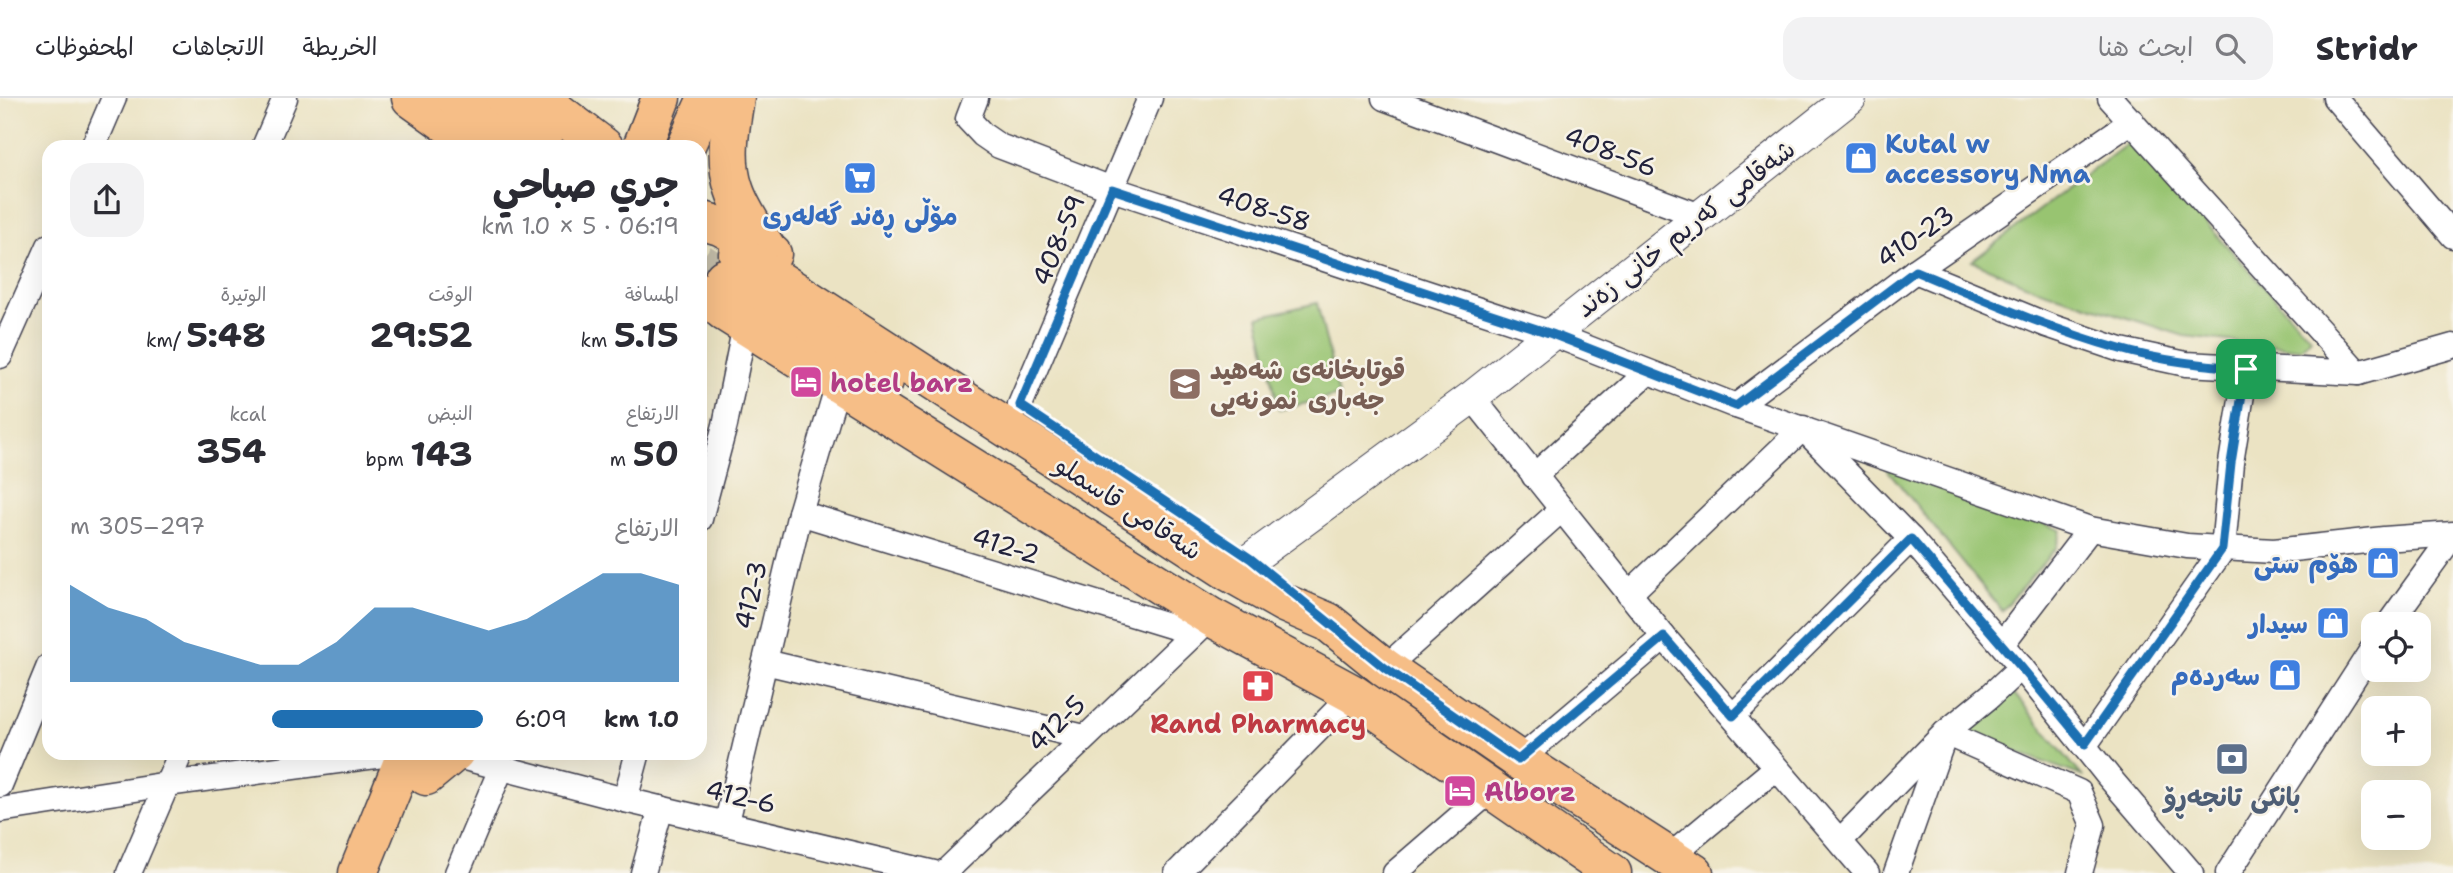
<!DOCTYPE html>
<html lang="ar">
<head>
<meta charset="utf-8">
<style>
	:root { --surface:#fff; --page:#f2f2f3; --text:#2b2b33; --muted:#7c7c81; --line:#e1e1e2; --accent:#1f6fb2 }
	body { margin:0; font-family:"Shantell Sans","Playpen Sans Arabic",sans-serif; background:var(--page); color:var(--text); direction:rtl; height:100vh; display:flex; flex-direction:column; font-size:26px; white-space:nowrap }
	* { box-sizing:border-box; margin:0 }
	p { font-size:23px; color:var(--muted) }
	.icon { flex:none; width:38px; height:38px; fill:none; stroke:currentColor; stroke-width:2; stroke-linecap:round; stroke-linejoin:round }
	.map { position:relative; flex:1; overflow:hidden; direction:ltr }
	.panel { position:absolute; left:42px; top:42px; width:665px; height:620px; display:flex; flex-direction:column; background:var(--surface); border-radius:21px; box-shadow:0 7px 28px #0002; direction:rtl }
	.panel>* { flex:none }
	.tools { position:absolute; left:2361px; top:514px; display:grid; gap:14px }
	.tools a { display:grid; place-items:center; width:70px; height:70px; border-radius:14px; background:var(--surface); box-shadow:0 7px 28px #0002; font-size:35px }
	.pin { position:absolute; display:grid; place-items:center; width:60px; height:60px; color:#fff; margin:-30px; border-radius:14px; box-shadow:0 4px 10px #0006 }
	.round { display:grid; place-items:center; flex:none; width:74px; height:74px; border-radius:21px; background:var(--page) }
	.head { display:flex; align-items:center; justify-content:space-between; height:119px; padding:0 28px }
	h1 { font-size:38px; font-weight:700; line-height:52px }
	.stats { display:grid; grid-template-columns:repeat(3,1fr); gap:10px; height:119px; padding:7px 28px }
	.stats div { display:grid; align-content:center }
	.stats b { font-size:35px; font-weight:700 }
	.stats small { font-size:19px; font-weight:400 }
	.stats p { font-size:19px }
	.chart { height:196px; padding:14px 28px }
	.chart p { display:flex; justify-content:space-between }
	.chart svg { width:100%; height:126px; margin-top:7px; fill:var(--accent); opacity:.7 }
	ul { padding:0 28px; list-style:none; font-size:23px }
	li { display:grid; grid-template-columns:112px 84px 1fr; align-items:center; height:52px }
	li i { height:18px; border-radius:9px; background:var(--accent) }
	header { display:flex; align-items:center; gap:42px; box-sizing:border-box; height:98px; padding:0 35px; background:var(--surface); border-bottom:2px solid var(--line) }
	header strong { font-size:33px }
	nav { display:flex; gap:38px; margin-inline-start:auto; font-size:24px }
	.search { width:490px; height:63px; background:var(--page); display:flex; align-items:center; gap:18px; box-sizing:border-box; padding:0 24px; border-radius:21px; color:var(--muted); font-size:26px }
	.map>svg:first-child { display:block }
	.green { fill:#98c471; stroke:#5d7356; stroke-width:2 }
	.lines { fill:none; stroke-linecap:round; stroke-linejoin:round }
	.primary-tunnel { stroke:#c3bca8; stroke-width:38; stroke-dasharray:38 19; stroke-linecap:butt }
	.minor-casing { stroke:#403f4f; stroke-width:27 }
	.tertiary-casing { stroke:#403f4f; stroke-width:34 }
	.primary-casing { stroke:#403f4f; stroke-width:41 }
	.minor { stroke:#fff; stroke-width:24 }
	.tertiary { stroke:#fff; stroke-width:32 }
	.primary { stroke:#f6be87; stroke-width:38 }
	.route-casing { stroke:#fff; stroke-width:14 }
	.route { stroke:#1f6fb2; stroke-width:9 }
	.labels { text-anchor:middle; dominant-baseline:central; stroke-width:5; stroke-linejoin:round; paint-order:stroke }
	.shop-label { font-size:26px; font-weight:bold; fill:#366cbe; stroke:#f7f3e8; text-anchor:end }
	.street-label { font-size:26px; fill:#22223b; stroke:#f7f3e8 }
	.education-label { font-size:26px; font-weight:bold; fill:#785e54; stroke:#f7f3e8; text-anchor:start }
	.hotel-label { font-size:26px; font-weight:bold; fill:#b23c85; stroke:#f7f3e8; text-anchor:start }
	.health-label { font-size:26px; font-weight:bold; fill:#be3a42; stroke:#f7f3e8 }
	.service-label { font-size:26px; font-weight:bold; fill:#4e5e75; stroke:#f7f3e8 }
</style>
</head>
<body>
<header>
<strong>Stridr</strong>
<div class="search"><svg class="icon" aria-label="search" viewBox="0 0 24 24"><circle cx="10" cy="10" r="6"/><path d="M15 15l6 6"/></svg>ابحث هنا</div>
<nav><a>الخريطة</a><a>الاتجاهات</a><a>المحفوظات</a></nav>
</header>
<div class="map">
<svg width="2453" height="775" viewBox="0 0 2453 775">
	<rect width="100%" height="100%" fill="#f7f3e8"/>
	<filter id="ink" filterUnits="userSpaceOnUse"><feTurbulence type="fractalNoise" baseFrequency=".0143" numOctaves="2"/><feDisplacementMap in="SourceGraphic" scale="14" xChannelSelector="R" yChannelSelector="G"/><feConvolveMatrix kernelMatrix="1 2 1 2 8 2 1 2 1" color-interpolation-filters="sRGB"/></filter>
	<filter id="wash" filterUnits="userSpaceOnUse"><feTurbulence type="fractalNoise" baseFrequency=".00686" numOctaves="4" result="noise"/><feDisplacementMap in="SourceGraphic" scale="28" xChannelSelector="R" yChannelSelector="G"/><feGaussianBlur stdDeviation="1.57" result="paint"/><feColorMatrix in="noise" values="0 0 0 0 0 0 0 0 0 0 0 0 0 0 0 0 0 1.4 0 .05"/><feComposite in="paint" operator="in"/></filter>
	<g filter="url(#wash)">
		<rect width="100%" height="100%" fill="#ebe3c3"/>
		<g class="green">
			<polygon points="2131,43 2311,240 2301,251 2184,238 2034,190 1972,163"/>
			<polygon points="1317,205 1339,297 1279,312 1258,219"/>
			<polygon points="1882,365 2061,432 2056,450 2002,513"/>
			<polygon points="2012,593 2082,678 1964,635"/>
		</g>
	</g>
	<g filter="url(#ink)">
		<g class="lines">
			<polyline class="primary-tunnel" points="700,164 724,180"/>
			<defs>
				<g id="minor">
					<polyline points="976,0 968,21 983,37 999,48 1112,91 1552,236 1736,308 2090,431 2187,448 2274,453 2384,441 2453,436"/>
					<polyline points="1384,0 1700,118"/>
					<polyline points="2110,0 2358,275"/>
					<polyline points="2335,0 2453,138"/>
					<polyline points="93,49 114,0"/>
					<polyline points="264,49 285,0"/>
					<polyline points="1915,173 2047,227 2121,252 2186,266 2358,275 2453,248"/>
					<polyline points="0,258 49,148"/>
					<polyline points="1472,299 1664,539 1867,775"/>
					<polyline points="1020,307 1150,0"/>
					<polyline points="1736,308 1915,173 2132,23"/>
					<polyline points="1534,378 1647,275"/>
					<polyline points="800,415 1194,535"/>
					<polyline points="700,421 725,327 745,227"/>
					<polyline points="1629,496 1803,330 1911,441 2021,569 2108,678 2191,775"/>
					<polyline points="2388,527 2453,437"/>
					<polyline points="2002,546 2090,431"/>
					<polyline points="765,564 1084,639"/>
					<polyline points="1385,570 1561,412"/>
					<polyline points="1733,618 1911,441"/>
					<polyline points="1945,635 2079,694 2093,727 2080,775"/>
					<polyline points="2085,647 2223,451 2231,365 2246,271"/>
					<polyline points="453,657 625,702 934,775"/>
					<polyline points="1519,662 1664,539"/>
					<polyline points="0,687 49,568"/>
					<polyline points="625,702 638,654"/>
					<polyline points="0,712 168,686 390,656"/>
					<polyline points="727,724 800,415 838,286"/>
					<polyline points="1840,743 1945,635 1990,598 2021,569"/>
					<polyline points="1669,759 1776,670"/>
					<polyline points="129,775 181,654"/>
					<polyline points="457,775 501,671"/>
					<polyline points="643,775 661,710"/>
					<polyline points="944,775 1203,527"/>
					<polyline points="1177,775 1353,596"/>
					<polyline points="1395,775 1491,692"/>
					<polyline points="1896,775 1943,642"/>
					<polyline points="2228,775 2373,550"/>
				</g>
				<polyline id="tertiary" points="1251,461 1472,299 1850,0"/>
				<g id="primary">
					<polyline points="411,0 478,48"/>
					<polyline points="456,0 524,49"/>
					<polyline points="505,0 546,30"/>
					<polyline points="539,0 604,49"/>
					<path d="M735 0C730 30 724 62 734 91 741 113 756 133 768 153"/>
					<polyline points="642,49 661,0"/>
					<polyline points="685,49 707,0"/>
					<polyline points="700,122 720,128 772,156"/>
					<polyline points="738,156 1231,475 1284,505 1328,524 1385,570 1519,662 1694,775"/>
					<polyline points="724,180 884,283"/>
					<polyline points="700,194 726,215 1211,519 1353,596 1612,775"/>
					<polyline points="426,678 455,654"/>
					<polyline points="358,775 407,654"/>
				</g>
			</defs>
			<use href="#minor" class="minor-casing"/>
			<use href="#tertiary" class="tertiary-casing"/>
			<use href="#primary" class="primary-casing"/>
			<use href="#minor" class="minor"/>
			<use href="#tertiary" class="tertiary"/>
			<use href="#primary" class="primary"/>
		</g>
	</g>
	<g class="lines" filter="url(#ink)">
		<defs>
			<path id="route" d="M1112 91 1552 236 1736 308 1915 173C1982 201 2049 231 2120 251 2161 263 2204 267 2246 271L2231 365 2222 451 2085 646 2021 569 1911 441 1733 618 1664 539 1518 662 1385 570 1251 461 1020 307Z"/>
		</defs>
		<use href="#route" class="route-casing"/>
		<use href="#route" class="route"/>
	</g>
	<defs>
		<symbol id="shop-square" viewBox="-11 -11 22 22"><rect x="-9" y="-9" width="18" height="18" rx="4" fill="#3f7fe0" stroke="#f7f3e8"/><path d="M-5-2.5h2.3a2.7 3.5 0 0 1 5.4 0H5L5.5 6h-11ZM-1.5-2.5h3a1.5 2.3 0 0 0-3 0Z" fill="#fff"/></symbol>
		<symbol id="supermarket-square" viewBox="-11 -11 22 22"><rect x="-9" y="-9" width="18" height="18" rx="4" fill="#3f7fe0" stroke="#f7f3e8"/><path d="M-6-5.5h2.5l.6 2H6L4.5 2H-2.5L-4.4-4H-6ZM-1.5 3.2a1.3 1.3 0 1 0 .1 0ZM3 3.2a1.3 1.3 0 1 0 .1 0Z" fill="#fff"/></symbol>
		<symbol id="hotel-square" viewBox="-11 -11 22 22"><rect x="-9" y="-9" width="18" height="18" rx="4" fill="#d1479c" stroke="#f7f3e8"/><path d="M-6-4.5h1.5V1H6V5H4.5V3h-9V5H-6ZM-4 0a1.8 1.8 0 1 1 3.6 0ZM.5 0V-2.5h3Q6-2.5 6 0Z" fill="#fff"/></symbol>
		<symbol id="school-square" viewBox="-11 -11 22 22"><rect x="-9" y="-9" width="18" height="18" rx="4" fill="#8d6e63" stroke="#f7f3e8"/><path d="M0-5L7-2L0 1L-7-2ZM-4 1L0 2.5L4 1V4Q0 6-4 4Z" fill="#fff"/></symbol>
		<symbol id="pharmacy-square" viewBox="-11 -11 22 22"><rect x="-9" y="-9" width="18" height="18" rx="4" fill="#e0444e" stroke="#f7f3e8"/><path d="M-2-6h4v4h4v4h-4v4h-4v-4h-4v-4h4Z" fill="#fff"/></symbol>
		<symbol id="bank-square" viewBox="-11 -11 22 22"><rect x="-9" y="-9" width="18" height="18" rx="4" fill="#5c6f8a" stroke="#f7f3e8"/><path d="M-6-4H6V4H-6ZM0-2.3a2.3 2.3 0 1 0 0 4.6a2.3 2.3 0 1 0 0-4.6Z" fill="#fff"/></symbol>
	</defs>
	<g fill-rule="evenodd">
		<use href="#shop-square" x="1842" y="41" width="38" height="38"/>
		<use href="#supermarket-square" x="841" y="61" width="38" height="38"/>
		<use href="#hotel-square" x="787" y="265" width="38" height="38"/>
		<use href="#school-square" x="1166" y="267" width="38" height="38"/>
		<use href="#shop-square" x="2364" y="446" width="38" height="38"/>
		<use href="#shop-square" x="2314" y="506" width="38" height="38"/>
		<use href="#shop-square" x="2266" y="558" width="38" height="38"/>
		<use href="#pharmacy-square" x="1239" y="569" width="38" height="38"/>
		<use href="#bank-square" x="2213" y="642" width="38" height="38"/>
		<use href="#hotel-square" x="1441" y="674" width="38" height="38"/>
	</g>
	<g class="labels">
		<g class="shop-label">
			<text x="1885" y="45" text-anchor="start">Kutal w<tspan x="1885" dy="30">accessory Nma</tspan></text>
			<text x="860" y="117" text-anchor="middle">مۆڵی ڕەند گەلەری</text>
			<text x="2358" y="465">هۆم ستی</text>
			<text x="2308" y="525">سیدار</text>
			<text x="2260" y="577">سەردەم</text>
		</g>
		<g class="street-label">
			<text transform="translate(1611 53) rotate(21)">408-56</text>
			<text transform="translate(1264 110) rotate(18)">408-58</text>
			<text transform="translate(1685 130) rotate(-38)">شەقامی کەریم خانی زەند</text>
			<text transform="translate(1915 138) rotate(-35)">410-23</text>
			<text transform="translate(1058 142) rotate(-67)">408-59</text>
			<text transform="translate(1129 409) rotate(33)">شەقامی قاسملو</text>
			<text transform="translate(1006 447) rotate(17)">412-2</text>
			<text transform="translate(750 497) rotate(-77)">412-3</text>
			<text transform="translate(1056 625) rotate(-44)">412-5</text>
			<text transform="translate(741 698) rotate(13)">412-6</text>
		</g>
		<g class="education-label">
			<text x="1210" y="271">قوتابخانەی شەهید<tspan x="1210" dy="30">جەباری نمونەیی</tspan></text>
		</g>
		<g class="hotel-label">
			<text x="830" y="284">hotel barz</text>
			<text x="1484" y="693">Alborz</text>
		</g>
		<g class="health-label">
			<text x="1258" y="625">Rand Pharmacy</text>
		</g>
		<g class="service-label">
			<text x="2232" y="698">بانکی تانجەڕۆ</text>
		</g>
	</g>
</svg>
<div class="tools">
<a><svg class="icon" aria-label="locate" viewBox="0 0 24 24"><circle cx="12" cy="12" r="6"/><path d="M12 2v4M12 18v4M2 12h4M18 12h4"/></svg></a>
<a>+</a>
<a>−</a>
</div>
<div class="pin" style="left:2246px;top:271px;background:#1e9e55"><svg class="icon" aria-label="arrive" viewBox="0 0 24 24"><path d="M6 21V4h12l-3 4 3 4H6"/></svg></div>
<section class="panel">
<div class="head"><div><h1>جري صباحي</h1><p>06:19 · 5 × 1.0 km</p></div><a class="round"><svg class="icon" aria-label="share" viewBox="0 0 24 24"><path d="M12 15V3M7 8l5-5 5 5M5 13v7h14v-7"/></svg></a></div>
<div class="stats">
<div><p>المسافة</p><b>5.15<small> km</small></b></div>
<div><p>الوقت</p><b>29:52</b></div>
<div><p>الوتيرة</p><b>5:48<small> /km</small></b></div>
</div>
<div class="stats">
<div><p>الارتفاع</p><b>50<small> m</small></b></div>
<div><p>النبض</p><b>143<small> bpm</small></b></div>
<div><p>kcal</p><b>354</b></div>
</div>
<div class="chart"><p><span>الارتفاع</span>297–305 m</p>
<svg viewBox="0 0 160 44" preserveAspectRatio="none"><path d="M0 44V10L10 18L20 22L30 30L40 34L50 38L60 38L70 30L80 18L90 18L100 22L110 26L120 22L130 14L140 6L150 6L160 10V44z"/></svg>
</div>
<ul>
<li><b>1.0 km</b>6:09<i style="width:51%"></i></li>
</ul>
</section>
</div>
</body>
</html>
